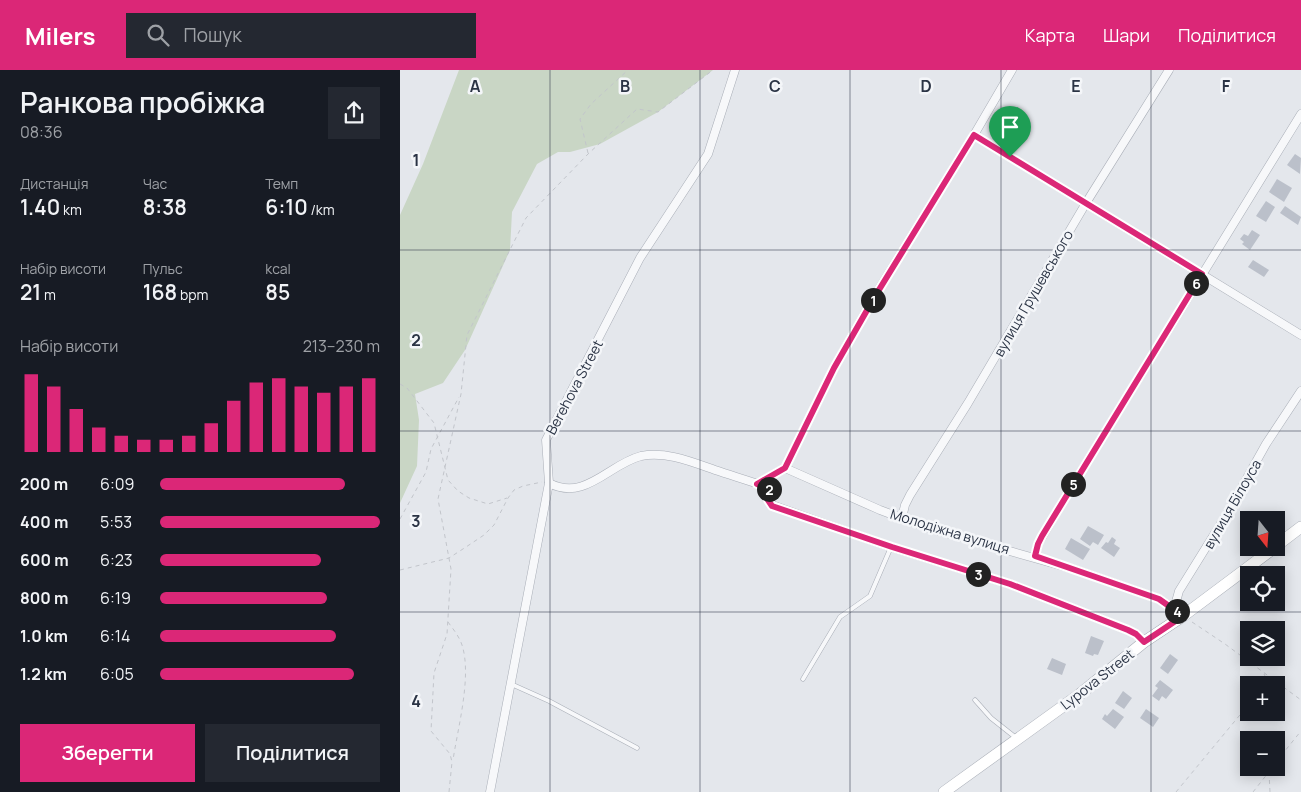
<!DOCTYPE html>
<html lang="uk">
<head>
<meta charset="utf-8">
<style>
	:root { --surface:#171b24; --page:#242831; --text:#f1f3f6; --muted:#9ea1a6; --accent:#db2777 }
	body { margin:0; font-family:Manrope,sans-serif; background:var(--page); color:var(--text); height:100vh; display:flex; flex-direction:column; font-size:19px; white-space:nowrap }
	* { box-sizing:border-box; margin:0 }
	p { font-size:16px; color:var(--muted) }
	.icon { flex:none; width:28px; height:28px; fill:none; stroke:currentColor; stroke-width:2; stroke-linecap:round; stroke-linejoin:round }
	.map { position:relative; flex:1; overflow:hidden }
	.details { display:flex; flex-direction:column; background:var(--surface); width:400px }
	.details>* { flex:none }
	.needle { width:32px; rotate:163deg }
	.fabs { position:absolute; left:840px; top:441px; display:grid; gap:10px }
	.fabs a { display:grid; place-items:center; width:45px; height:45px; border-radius:0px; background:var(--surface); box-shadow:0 2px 12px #0003; font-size:25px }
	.pin { position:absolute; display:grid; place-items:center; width:42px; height:42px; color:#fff; margin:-51px -21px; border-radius:50% 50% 50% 0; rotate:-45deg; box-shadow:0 0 5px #0007 }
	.pin .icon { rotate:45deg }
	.km { position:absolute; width:25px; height:25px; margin:-12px; border-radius:50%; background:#222; color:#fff; font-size:14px; line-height:25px; text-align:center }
	.round { display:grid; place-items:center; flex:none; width:52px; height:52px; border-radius:0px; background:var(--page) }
	.summary { display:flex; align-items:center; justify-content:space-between; height:85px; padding:0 20px }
	h1 { font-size:28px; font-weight:600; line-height:38px }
	.stats { display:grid; grid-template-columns:repeat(3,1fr); gap:8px; height:85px; padding:5px 20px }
	.stats div { display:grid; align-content:center }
	.stats b { font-size:21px; font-weight:600 }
	.stats small { font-size:14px; font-weight:400 }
	.stats p { font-size:14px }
	.chart { height:140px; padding:10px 20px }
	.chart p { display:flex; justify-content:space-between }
	.chart svg { width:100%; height:90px; margin-top:5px; stroke:var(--accent); stroke-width:6 }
	.action { display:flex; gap:10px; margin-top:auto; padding:10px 20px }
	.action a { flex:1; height:58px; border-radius:0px; background:var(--accent); color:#fff; font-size:20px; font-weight:600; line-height:58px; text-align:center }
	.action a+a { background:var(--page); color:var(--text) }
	ul { padding:0 20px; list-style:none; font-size:16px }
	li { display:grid; grid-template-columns:80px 60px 1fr; align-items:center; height:38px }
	li i { height:12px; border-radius:6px; background:var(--accent) }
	header { display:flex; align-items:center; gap:30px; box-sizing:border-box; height:70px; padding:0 25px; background:var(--accent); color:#fff }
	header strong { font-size:24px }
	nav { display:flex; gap:28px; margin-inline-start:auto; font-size:18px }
	.search { width:350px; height:45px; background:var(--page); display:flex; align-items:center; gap:12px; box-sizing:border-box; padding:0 18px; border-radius:0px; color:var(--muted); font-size:19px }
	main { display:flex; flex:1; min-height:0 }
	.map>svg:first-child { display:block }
	.green { fill:#c9d6c5 }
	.building { fill:#bbc0ca }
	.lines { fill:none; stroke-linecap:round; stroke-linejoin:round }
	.lane-casing { stroke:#a9aeb7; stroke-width:5 }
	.street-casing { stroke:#a9aeb7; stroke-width:9 }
	.secondary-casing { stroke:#a9aeb7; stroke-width:12 }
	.path { stroke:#c2c5cb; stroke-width:1; stroke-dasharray:4 4; stroke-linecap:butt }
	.lane { stroke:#f7f8fa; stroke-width:4 }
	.street { stroke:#f7f8fa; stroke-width:8 }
	.secondary { stroke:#fff; stroke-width:11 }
	.route-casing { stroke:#fff; stroke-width:10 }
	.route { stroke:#db2777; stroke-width:6 }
	.grid { fill:none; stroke:#2b3445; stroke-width:1; stroke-opacity:0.55 }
	.labels { text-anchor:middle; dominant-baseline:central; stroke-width:5; stroke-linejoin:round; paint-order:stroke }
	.street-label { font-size:14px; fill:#2b3445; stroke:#f4f6f9 }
	.grid-label { font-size:16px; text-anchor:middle; font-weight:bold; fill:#2b3445; stroke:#f4f6f9; stroke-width:5; stroke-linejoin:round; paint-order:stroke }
</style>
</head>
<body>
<header>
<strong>Milers</strong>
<div class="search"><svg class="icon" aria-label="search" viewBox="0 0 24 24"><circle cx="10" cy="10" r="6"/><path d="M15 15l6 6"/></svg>Пошук</div>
<nav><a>Карта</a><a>Шари</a><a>Поділитися</a></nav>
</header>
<main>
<section class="details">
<div class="summary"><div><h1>Ранкова пробіжка</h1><p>08:36</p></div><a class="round"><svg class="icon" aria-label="share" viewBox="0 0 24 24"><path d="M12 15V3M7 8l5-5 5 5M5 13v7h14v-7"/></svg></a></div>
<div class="stats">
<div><p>Дистанція</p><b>1.40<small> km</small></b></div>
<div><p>Час</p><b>8:38</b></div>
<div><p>Темп</p><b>6:10<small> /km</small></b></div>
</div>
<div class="stats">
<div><p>Набір висоти</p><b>21<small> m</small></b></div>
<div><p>Пульс</p><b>168<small> bpm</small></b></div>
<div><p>kcal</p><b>85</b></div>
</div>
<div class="chart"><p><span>Набір висоти</span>213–230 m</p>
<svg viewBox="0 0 160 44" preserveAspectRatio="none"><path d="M5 44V6M15 44V12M25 44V23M35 44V32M45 44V36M55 44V38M65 44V38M75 44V36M85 44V30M95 44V19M105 44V10M115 44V8M125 44V12M135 44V15M145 44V12M155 44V8"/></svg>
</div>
<ul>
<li><b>200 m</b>6:09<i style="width:84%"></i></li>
<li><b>400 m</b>5:53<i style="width:100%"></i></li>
<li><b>600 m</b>6:23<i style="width:73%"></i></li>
<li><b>800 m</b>6:19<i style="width:76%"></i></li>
<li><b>1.0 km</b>6:14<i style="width:80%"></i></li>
<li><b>1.2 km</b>6:05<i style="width:88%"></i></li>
</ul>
<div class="action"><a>Зберегти</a><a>Поділитися</a></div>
</section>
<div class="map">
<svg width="901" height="722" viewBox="0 0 901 722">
	<rect width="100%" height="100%" fill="#e4e7ec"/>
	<polygon class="green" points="59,0 313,0 258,42 200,74 170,82 158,82 137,94 112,142 110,180 65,280 43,313 15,324 19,350 17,396 0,433 0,145 23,94"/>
	<g class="building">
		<polygon points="895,84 901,88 900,104 887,95"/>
		<polygon points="877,109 892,118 884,132 869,122"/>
		<polygon points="866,131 875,137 866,152 856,146"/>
		<polygon points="885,136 901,147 898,155 880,143"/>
		<polygon points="852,160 860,165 850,180 842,174 844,172 840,169 844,164 848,166"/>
		<polygon points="853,190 869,200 864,207 848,197"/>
		<polygon points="688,456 704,465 698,475 693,472 690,476 680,469"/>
		<polygon points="712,467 716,470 714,474 720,478 714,487 701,478 706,472 708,473"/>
		<polygon points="671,468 690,479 683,490 665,479"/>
		<polygon points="691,566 704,571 698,585 694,584 693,586 685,583"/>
		<polygon points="770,584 778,590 768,604 760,598"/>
		<polygon points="652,588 666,594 662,605 647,599"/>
		<polygon points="760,610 773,620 766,629 762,626 759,631 752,626 758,618 755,616"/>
		<polygon points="723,621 732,628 724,639 715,633"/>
		<polygon points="713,639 724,647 715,659 702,649 705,644 707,646"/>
		<polygon points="746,639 759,648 753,657 740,648"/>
	</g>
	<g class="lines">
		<defs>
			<g id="lane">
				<polyline points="403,609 440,547 470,526 491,477"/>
				<polyline points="111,614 149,631 237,678"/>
				<polyline points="575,630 591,648 615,667"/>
			</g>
			<g id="street">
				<polyline points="574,65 901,265"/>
				<polyline points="385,398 480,440 528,458 673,499 759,529 774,539"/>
				<path d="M149 413C185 432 209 394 241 386 266 381 292 392 315 400 333 406 350 411 367 417L371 423 368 430 372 435 491 477 610 514 728 560 736 564 744 572"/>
				<polyline points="357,414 385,398 434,298 474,227 574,65 612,0"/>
				<polyline points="502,448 505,435 510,425 568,333 686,133 769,0"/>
				<polyline points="635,486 638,474 666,426 901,44"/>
				<polyline points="776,540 774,539 779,521 828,442 866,374 901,321"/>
				<polyline points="90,722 149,413 146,370 240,188 308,84 335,0"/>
			</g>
			<g id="secondary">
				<polyline points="876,476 901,457"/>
				<polyline points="544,722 680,624 744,572 783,546 874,478"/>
			</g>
		</defs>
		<use href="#lane" class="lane-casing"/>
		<use href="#street" class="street-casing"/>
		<use href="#secondary" class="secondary-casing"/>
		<g class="path">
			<polyline points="188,83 180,49 191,34 228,0"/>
			<polyline points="0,314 7,318 34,353 48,410 58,421 69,428 88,434 107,428"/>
			<polyline points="0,449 26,402 31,379 59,327"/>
			<polyline points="0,500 49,488 66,477 84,465 94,455 108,428 114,420 123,416 142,412"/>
			<path d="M48 552C53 559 59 566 62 575 72 606 58 657 53 690"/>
			<polyline points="792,552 825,574 901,630"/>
			<polyline points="864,615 866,608 864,604"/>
			<polyline points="876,692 901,661"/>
			<polyline points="869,702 870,722"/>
			<polyline points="49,722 52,692 50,684 31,661 34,603 47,564 51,499 38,429 61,324 67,265 126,148 188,84 237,39 258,42 313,0"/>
			<polyline points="776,722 849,634"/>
			<polyline points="853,722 872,698"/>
		</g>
		<use href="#lane" class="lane"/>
		<use href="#street" class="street"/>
		<use href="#secondary" class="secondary"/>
	</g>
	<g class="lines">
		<defs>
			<polygon id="route" points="574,65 802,204 642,466 638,474 635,486 759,529 783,546 744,572 736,564 728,560 610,514 492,477 372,436 368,430 370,422 369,419 357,414 385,398 434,298 474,228"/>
		</defs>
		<use href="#route" class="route-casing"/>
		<use href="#route" class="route"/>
	</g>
	<path class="grid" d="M150 0V722M300 0V722M450 0V722M601 0V722M751 0V722M0 180H901M0 361H901M0 542H901"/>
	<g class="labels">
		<g class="street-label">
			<text transform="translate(633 223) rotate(-60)">вулиця Грушевського</text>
			<text transform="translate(174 317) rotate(-62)">Berehova Street</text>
			<text transform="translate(832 434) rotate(-60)">вулиця Білоуса</text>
			<text transform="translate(550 461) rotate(17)">Молодіжна вулиця</text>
			<text transform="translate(697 609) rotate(-38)">Lypova Street</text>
		</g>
	</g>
	<g class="grid-label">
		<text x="75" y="22">A</text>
		<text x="225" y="22">B</text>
		<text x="375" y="22">C</text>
		<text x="526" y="22">D</text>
		<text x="676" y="22">E</text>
		<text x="826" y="22">F</text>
		<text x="16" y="96">1</text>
		<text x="16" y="276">2</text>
		<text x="16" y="457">3</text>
		<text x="16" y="637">4</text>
	</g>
</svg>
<div class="fabs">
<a><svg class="needle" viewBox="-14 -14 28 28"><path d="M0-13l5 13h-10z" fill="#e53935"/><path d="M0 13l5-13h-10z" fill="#9ea1a6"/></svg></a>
<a><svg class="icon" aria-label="locate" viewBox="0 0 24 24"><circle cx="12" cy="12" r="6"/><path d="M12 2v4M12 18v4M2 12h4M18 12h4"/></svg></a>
<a><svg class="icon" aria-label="layers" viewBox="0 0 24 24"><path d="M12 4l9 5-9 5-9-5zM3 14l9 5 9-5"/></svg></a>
<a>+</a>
<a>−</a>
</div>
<div class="pin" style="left:610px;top:87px;background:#1e9e55"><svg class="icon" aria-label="arrive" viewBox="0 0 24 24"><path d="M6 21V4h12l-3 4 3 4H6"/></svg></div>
<b class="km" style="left:473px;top:230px">1</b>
<b class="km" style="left:369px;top:419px">2</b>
<b class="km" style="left:578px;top:504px">3</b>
<b class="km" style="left:777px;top:541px">4</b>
<b class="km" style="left:673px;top:414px">5</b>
<b class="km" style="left:796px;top:213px">6</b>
</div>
</main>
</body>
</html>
